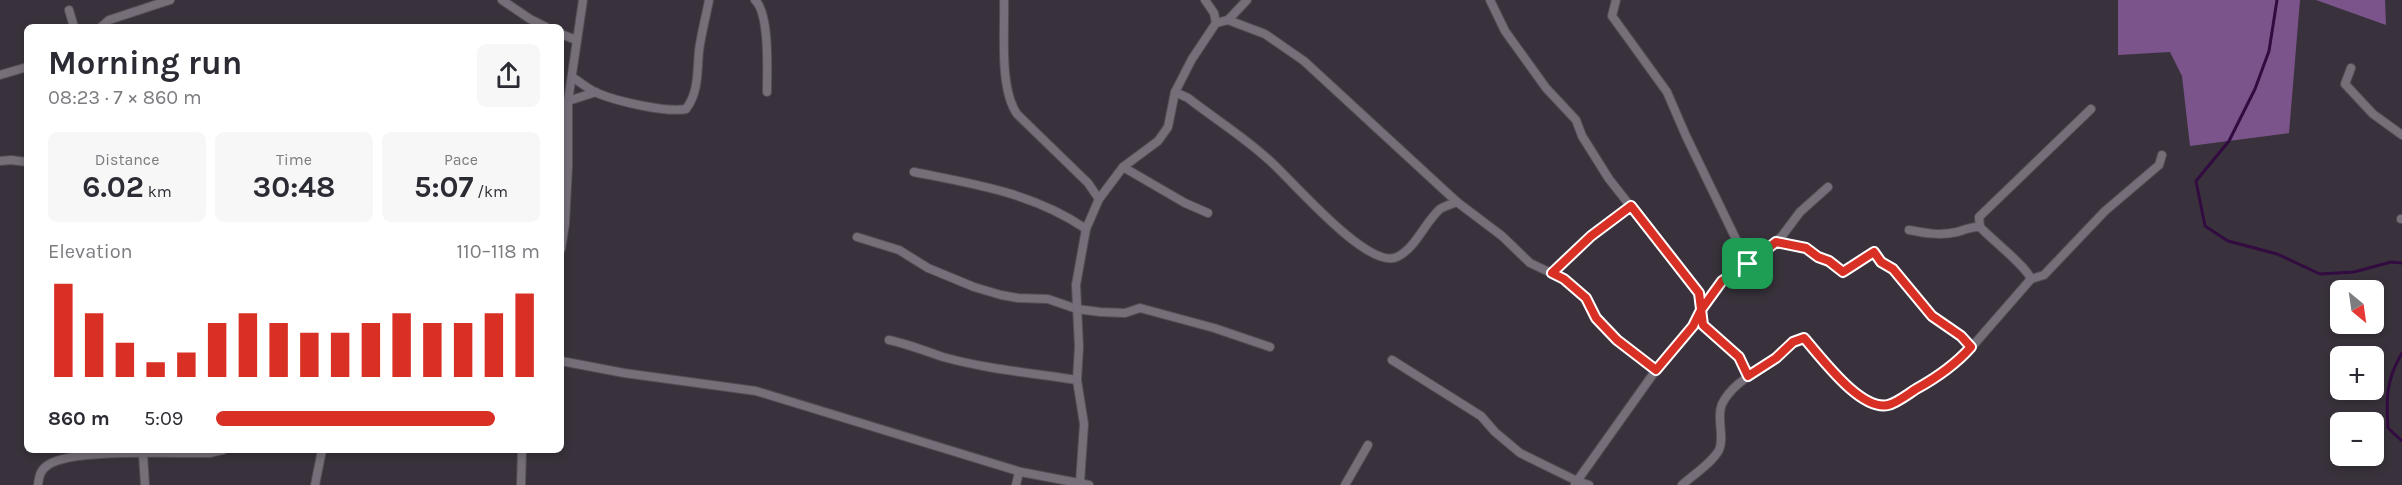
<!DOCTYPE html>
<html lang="en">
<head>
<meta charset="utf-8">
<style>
	:root { --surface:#fff; --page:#f7f7f7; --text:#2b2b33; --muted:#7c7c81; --accent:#d93025 }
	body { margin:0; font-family:Karla,sans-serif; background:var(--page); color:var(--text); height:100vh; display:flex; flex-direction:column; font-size:22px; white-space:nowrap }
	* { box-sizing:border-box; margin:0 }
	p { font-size:20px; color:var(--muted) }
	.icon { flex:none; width:33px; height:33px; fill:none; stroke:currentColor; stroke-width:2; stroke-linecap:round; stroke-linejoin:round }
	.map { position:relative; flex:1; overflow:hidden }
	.side { position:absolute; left:24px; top:24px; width:540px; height:429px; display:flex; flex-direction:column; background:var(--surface); border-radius:9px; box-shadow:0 3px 9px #0003 }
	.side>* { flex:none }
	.needle { width:39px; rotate:151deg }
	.tools { position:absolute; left:2330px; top:280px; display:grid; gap:12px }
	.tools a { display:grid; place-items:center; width:54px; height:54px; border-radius:9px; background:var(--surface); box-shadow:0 3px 9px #0003; font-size:30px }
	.pin { position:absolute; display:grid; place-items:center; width:51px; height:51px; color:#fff; margin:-26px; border-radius:12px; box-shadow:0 3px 9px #0006 }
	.round { display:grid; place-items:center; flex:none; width:63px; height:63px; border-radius:9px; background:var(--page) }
	.overview { display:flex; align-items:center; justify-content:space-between; height:102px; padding:0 24px }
	h1 { font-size:33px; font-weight:700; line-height:45px }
	.stats { display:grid; grid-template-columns:repeat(3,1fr); gap:9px; height:102px; padding:6px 24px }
	.stats div { display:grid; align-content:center; border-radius:9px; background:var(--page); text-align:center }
	.stats b { font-size:30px; font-weight:700 }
	.stats small { font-size:16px; font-weight:400 }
	.stats p { font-size:16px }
	.chart { height:168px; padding:12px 24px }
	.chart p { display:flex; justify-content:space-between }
	.chart svg { width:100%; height:108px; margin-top:6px; stroke:var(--accent); stroke-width:6 }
	ul { padding:0 24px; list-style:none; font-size:20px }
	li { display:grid; grid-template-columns:96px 72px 1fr; align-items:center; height:45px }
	li i { height:15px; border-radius:8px; background:var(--accent) }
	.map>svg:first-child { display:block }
	.forest { fill:#7c548c }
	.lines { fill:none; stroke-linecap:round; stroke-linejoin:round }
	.stream { stroke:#320b40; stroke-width:3 }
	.minor-casing { stroke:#534e56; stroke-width:10 }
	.minor { stroke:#766e79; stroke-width:8 }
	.route-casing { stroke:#fff; stroke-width:12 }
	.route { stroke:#d93025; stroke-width:8 }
</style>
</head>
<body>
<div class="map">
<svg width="2402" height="485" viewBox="0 0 2402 485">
	<rect width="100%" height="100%" fill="#39323c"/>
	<g class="forest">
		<polygon points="2118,0 2300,0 2289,133 2190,146 2182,76 2170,52 2118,55"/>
		<polygon points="2316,0 2385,0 2386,25"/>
	</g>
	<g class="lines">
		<g class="stream">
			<polyline points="2277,0 2269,51 2255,89 2229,141 2196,181 2205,226 2228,241 2277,254 2320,274 2354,272 2391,262 2402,263"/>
			<path d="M2402 353C2386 380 2386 398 2388 428L2402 441"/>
		</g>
		<defs>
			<g id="minor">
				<polyline points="502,0 530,19 546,27"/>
				<path d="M755 0C770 14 767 71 767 92"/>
				<path d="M1004 0C1005 32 999 88 1017 114L1088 183 1099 199"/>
				<polyline points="1205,0 1214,13 1216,23"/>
				<polyline points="1616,0 1612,16 1667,92 1686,136 1748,264"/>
				<polyline points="69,10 74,27"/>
				<polyline points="1228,20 1265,34 1304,61 1457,202 1502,236 1530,263 1564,279 1586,298 1596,318 1617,340 1656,370"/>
				<polyline points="101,27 109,20 170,0"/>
				<polyline points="561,34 576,40"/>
				<polyline points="2351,68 2345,84 2373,114 2402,135"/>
				<polyline points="0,75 27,67"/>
				<path d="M572 77C580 82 588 89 597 93 616 101 666 113 686 109 699 92 697 71 699 51 701 34 706 17 709 0"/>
				<path d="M1175 92 1188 98C1215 119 1244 137 1269 160 1291 179 1368 271 1397 257 1416 248 1425 222 1440 209 1445 206 1452 204 1457 202"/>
				<polyline points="568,101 596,92"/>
				<polyline points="0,161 11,160 27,162"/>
				<polyline points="1123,167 1185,203 1208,213"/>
				<path d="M914 172C974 184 1034 193 1086 229"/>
				<polyline points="2401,219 2402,219"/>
				<path d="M1909 230C1924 233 1941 236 1957 232 1965 230 1971 226 1980 227"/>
				<polyline points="857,237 899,250 928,268 974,287 1001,295 1018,298 1048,299 1077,309 1100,312 1125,313 1140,308 1214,328 1270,347"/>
				<polyline points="1776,241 1806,248 1817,257 1829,261 1843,272 1874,252 1881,262 1893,269 1932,316 1961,336 1971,347"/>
				<polyline points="561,249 565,224 568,166 568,101 583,0"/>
				<polyline points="1552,273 1591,236 1631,206"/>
				<polyline points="2031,279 2044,275 2105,211 2159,165 2162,155"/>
				<path d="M889 340C908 344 925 351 943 357 986 369 1032 373 1077 380"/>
				<polyline points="1392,360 1481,416 1495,432 1520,453 1577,481 1656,370 1693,326 1701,310 1699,293 1609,179 1582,136 1576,120 1546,88 1505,31 1490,0"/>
				<polyline points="561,361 624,373 756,391 1021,472 1089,485"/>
				<polyline points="1748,376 1739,357 1703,325 1701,310 1722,281 1748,264 1782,236 1800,212 1828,187"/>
				<polyline points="143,454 145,485"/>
				<polyline points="1080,482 1084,424 1077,380 1079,347 1076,285 1086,229 1099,199 1123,167 1158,141 1168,127 1175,92 1192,59 1216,23 1228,20 1247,0"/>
				<polyline points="1575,484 1577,481 1589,485"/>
				<path d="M38 485C39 477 40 470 48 465 73 448 175 454 210 453L223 450"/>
				<polyline points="315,485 322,450"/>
				<polyline points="521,485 522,450"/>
				<polyline points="1016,485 1019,472"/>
				<polyline points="1345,485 1368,445"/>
				<path d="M1682 485C1693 475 1712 463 1719 450 1725 437 1716 418 1722 404 1733 382 1756 373 1774 359 1785 351 1791 342 1804 338L1854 393 1869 403 1887 405 1926 384 1963 357 2031 279C2026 266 1992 240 1980 227L1979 217 2091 109"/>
			</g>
		</defs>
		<use href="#minor" class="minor-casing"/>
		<use href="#minor" class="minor"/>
	</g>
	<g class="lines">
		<defs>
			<path id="route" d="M1748 264 1722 281 1701 310 1693 326 1656 370 1617 340 1596 318 1586 298 1564 279 1552 273 1591 236 1631 206 1699 293 1703 325 1739 357 1748 376 1776 358 1793 342 1804 338C1821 357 1860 411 1888 405 1897 403 1908 394 1916 389 1936 378 1956 364 1971 347L1961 336 1932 316 1893 269 1881 262 1874 252 1843 272 1829 261 1818 257 1806 248 1776 242 1748 264"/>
		</defs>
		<use href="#route" class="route-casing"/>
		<use href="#route" class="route"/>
	</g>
</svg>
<div class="tools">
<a><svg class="needle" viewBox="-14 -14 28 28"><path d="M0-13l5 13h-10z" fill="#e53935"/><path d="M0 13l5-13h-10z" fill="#7c7c81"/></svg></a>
<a>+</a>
<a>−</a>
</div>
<div class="pin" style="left:1748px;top:264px;background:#1e9e55"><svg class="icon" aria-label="arrive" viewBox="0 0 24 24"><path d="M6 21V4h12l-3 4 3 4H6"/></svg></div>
<section class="side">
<div class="overview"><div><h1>Morning run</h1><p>08:23 · 7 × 860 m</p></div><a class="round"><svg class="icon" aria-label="share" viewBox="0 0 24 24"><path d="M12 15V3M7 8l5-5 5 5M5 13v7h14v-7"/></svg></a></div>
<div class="stats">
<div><p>Distance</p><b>6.02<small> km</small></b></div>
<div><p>Time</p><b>30:48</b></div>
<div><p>Pace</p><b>5:07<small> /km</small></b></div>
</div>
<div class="chart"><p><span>Elevation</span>110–118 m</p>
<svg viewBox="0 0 160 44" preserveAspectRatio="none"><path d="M5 44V6M15 44V18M25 44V30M35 44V38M45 44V34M55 44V22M65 44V18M75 44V22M85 44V26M95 44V26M105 44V22M115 44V18M125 44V22M135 44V22M145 44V18M155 44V10"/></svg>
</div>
<ul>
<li><b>860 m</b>5:09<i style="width:86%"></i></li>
</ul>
</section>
</div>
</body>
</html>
